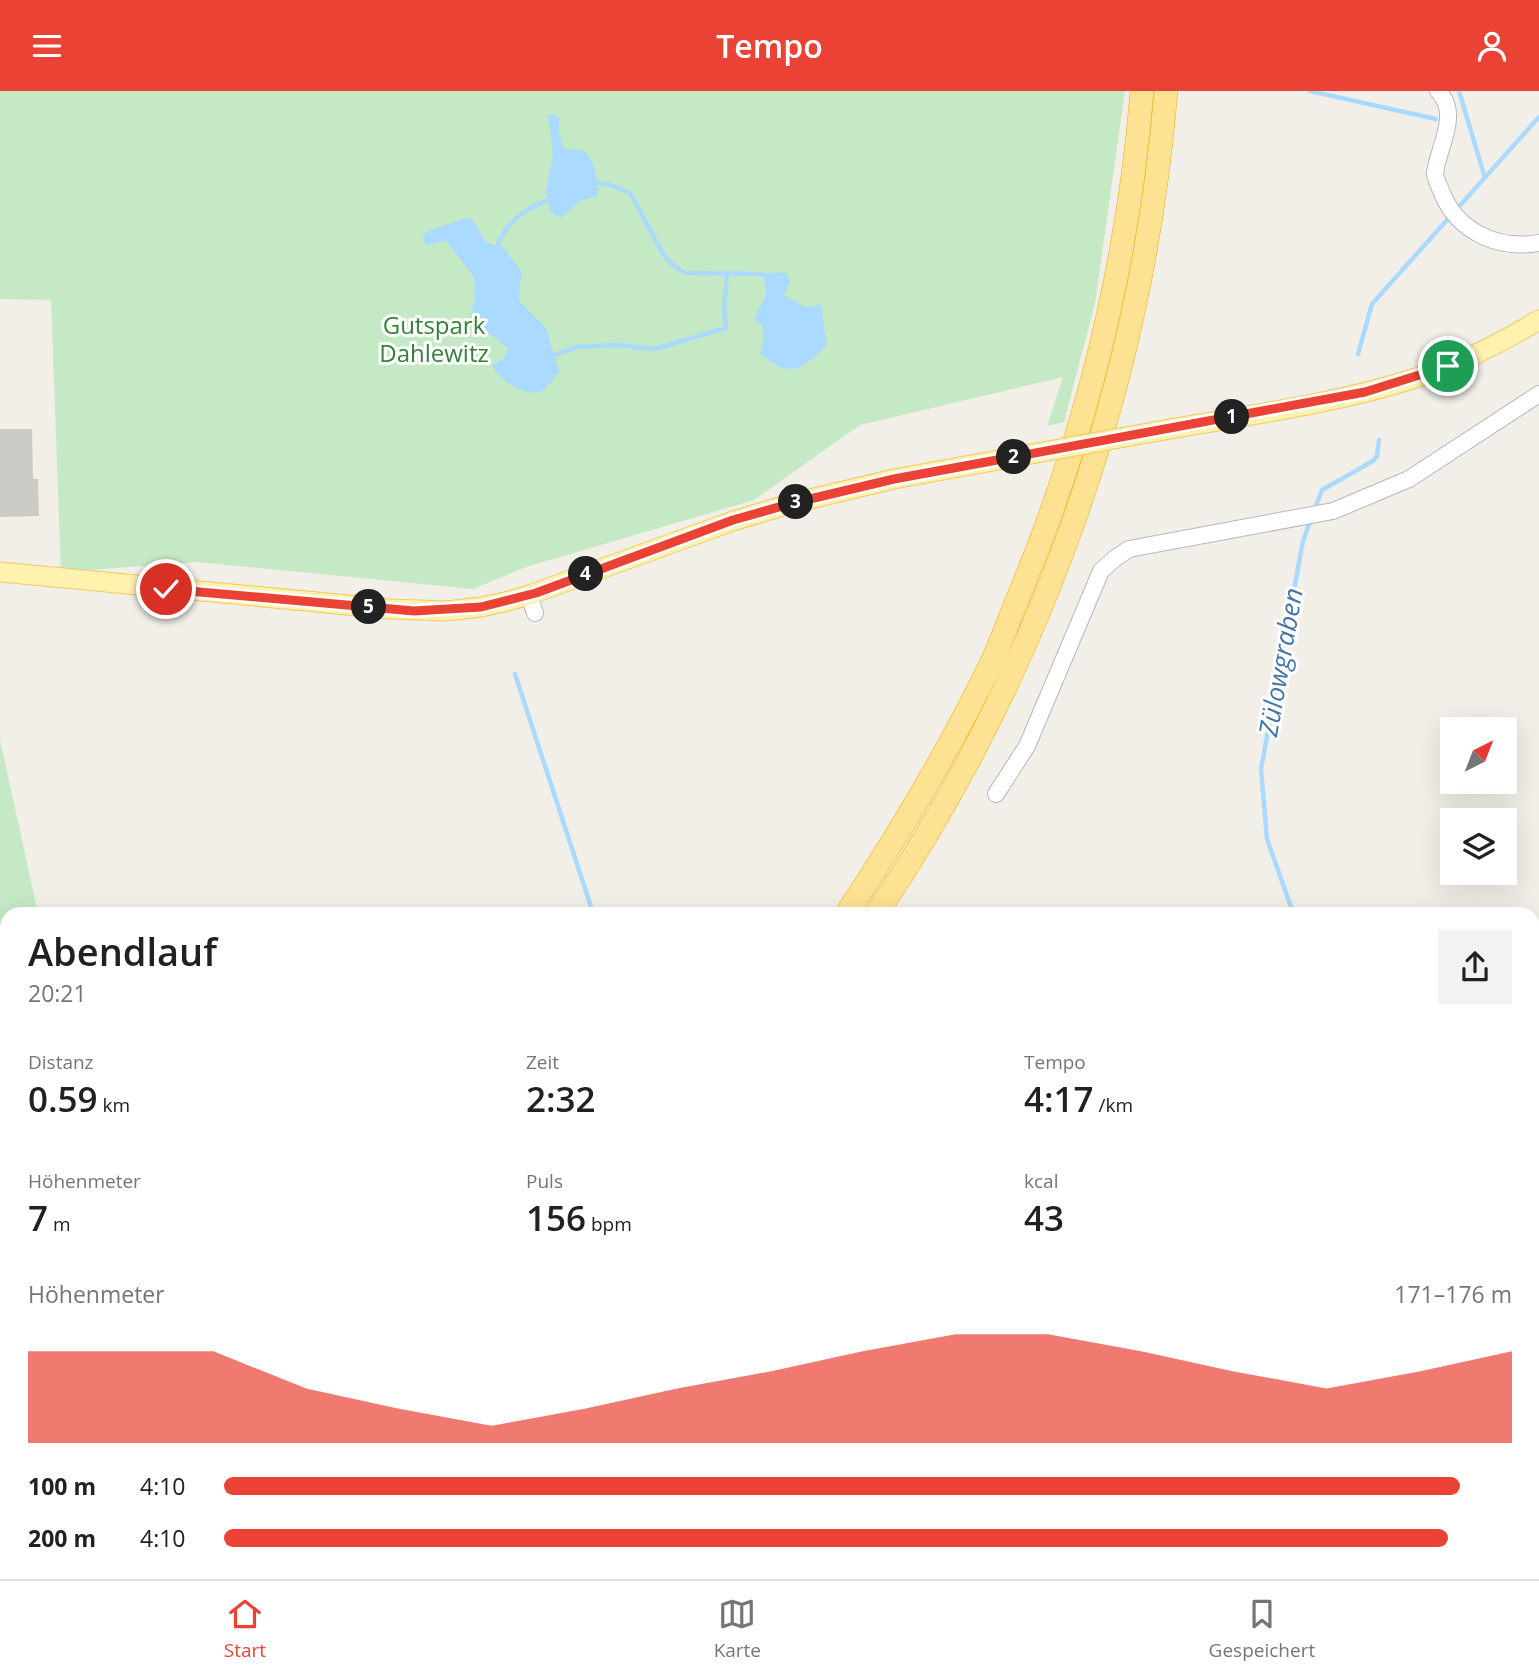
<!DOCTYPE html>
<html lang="de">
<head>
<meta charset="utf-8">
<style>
	:root { --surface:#fff; --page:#f2f2f2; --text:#202124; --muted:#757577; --line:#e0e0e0; --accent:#ea4335 }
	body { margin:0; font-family:"Open Sans",sans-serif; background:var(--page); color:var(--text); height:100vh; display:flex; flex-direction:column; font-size:26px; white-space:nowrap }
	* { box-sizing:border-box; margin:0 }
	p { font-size:23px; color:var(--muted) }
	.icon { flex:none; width:38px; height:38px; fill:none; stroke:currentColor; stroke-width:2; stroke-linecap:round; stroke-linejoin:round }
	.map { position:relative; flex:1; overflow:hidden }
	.side { position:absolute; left:0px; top:816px; width:1540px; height:674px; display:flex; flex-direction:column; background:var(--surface); border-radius:21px 21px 0 0; box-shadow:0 7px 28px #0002 }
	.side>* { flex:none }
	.needle { width:46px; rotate:42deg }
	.fabs { position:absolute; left:1440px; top:626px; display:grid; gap:14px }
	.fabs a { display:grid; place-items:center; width:77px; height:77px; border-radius:0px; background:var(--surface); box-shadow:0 7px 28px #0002; font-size:35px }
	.pin { position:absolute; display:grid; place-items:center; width:60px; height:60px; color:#fff; margin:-30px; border:4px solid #fff; border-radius:50%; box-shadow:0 2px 7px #0007 }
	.km { position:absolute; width:35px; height:35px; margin:-18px; border-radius:50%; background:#222; color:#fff; font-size:19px; line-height:35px; text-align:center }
	.round { display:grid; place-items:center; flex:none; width:74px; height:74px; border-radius:0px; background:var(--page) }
	.summary { display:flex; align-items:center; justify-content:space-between; height:119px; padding:0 28px }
	h1 { font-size:38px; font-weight:600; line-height:52px }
	.stats { display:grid; grid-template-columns:repeat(3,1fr); gap:10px; height:119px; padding:7px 28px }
	.stats div { display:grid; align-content:center }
	.stats b { font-size:35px; font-weight:600 }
	.stats small { font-size:19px; font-weight:400 }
	.stats p { font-size:19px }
	.chart { height:196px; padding:14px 28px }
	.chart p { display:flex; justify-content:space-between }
	.chart svg { width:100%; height:126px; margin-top:7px; fill:var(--accent); opacity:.7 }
	ul { padding:0 28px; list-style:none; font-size:23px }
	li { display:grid; grid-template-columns:112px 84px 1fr; align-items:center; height:52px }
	li i { height:18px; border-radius:9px; background:var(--accent) }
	header { display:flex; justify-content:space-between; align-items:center; height:91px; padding:0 28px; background:var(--accent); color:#fff; font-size:32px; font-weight:600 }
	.tab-bar { display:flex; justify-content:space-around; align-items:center; height:98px; border-top:2px solid var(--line); background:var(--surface); font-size:19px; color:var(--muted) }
	.tab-bar a { display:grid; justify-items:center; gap:4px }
	.tab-bar .current { color:var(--accent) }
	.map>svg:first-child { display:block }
	.commercial { fill:#fef7e0 }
	.green { fill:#c5e8c5 }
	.water { fill:#aadaff }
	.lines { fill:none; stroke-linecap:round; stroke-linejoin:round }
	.stream { stroke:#aadaff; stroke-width:4.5 }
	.building { fill:#cccac5 }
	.minor-casing { stroke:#b5b8bc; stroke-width:18 }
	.major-casing { stroke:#f2c960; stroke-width:21 }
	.highway-casing { stroke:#f9ab00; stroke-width:24 }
	.minor { stroke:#fff; stroke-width:16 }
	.major { stroke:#fff2af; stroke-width:19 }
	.highway { stroke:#fde293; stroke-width:23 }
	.major-bridge-casing { stroke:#f2c960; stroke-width:21; stroke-linecap:butt }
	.major-bridge { stroke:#fff2af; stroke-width:19 }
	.route-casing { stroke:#fff; stroke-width:14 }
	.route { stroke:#ea4335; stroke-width:9 }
	.labels { text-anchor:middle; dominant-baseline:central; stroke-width:6; stroke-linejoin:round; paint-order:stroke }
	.park-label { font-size:24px; fill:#348238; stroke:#fff }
	.water-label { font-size:26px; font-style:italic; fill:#4174aa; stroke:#fff }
</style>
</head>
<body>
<header><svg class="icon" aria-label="menu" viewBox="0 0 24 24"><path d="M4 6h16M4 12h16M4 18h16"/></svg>Tempo<svg class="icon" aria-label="person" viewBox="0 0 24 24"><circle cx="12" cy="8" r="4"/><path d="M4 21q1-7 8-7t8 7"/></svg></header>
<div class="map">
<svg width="1539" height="1488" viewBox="0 0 1539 1488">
	<rect width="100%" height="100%" fill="#f1efe8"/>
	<polygon class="commercial" points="7,911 7,1307 0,1308 0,913"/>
	<g class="green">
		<polygon points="0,0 1125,0 1095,212 1064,331 1047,335 1063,286 860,334 754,409 526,476 473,498 197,471 61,481 51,209 0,208"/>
		<polygon points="0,649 38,822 7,822 7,911 0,913"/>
		<polygon points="1533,855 1539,856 1539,1103 1533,1104"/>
		<polygon points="1539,1114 1539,1238 1533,1222 1533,1115"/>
		<polygon points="7,1307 7,1453 0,1456 0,1308"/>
		<polygon points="1533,1319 1539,1335 1539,1488 1187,1488 1185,1482 1533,1482"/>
	</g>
	<g class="water">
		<path d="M553 23 559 26V40L563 56C570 60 573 57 580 59 596 62 597 92 598 105L580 110 561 127 551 122 546 101 553 61 548 24Z"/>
		<path d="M465 127 473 129 486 151 504 157 522 181 519 201 520 211 546 237 559 280C554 287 548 298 539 301 525 306 497 287 492 274L504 267 508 257 470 227 475 207 474 186 447 151 442 150 428 154 424 151 423 145 426 141Z"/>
		<path d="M785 181 790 190 784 204 805 216 821 214 827 254C800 280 792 288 760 263L764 248 762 234 754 228 766 203 763 183Z"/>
	</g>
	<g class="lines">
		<g class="stream">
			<polyline points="1310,0 1436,28"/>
			<polyline points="1459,0 1485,87"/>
			<polyline points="597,92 611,94 630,102 663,163 673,174 685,182 763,183"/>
			<path d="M498 154C506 131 525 119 547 109"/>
			<polyline points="1358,263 1372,213 1539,26"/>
			<polyline points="554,264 577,256 617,254 655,258 726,237 724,216 727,183"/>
			<polyline points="1314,420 1322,399 1373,370 1377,365 1379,349"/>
			<polyline points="515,583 593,822"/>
			<polyline points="1295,822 1290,813 1267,748 1261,678 1303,450 1311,428"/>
			<polyline points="1533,1107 1539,1106"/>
			<polyline points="1533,1243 1539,1258"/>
			<polyline points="803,1482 805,1488"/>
			<polyline points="1103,1482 1105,1488"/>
		</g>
	</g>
	<polygon class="building" points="0,338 32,338 33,388 38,388 39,425 0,426"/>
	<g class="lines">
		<defs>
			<g id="minor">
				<path d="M1438 0C1461 23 1438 56 1435 82 1435 88 1440 96 1442 102 1458 141 1498 159 1539 152"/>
				<polyline points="529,504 535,522"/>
				<polyline points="996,703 1027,655 1101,480 1114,468 1129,458 1333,420 1409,388 1539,303"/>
				<polyline points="0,1109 7,1107"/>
				<polyline points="0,1224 7,1254"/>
				<polyline points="0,1303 7,1302"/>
			</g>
			<g id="major">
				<path d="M1153 341C1241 325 1333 314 1419 286 1461 272 1501 252 1539 229"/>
				<polyline points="0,481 390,518 447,520 481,516 505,511 529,504 733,430 793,412 894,388 1020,365"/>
			</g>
			<g id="highway">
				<path d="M847 822C899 743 948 661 990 575 1001 552 1010 526 1020 502 1086 343 1128 172 1142 0"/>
				<path d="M877 822C1041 578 1142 293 1166 0"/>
				<polyline points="0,1470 7,1468"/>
				<polyline points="35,1488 50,1482"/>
				<polyline points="130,1488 133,1482"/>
			</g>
		</defs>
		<use href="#minor" class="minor-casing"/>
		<use href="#major" class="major-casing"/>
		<use href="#highway" class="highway-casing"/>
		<use href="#minor" class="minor"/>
		<use href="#major" class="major"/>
		<use href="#highway" class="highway"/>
		<defs>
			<polyline id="major-bridge" points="1020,365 1153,341"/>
		</defs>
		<use href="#major-bridge" class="major-bridge-casing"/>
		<use href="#major-bridge" class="major-bridge"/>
	</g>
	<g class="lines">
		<defs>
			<polyline id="route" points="166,498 414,520 481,516 536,502 733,429 793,412 894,388 1365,301 1448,275"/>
		</defs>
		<use href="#route" class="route-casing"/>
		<use href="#route" class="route"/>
	</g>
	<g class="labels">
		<g class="park-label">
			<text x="434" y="233">Gutspark<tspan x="434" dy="28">Dahlewitz</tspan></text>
		</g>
		<g class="water-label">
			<text transform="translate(1280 571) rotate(-80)">Zülowgraben</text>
		</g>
	</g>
</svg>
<div class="fabs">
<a><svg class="needle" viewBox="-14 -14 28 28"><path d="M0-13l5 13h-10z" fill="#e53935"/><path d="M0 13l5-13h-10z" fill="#757577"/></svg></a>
<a><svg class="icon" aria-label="layers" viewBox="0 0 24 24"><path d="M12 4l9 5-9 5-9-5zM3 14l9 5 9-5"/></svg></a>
</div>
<div class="pin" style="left:1448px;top:275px;background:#1e9e55"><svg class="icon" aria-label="arrive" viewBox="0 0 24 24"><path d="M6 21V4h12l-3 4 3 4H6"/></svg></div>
<div class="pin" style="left:166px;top:498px;background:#d93025"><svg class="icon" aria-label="check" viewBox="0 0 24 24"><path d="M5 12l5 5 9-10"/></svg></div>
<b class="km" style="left:1232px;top:326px">1</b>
<b class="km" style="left:1014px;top:366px">2</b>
<b class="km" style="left:796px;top:411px">3</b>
<b class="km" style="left:586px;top:483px">4</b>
<b class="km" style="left:369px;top:516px">5</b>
<section class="side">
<div class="summary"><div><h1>Abendlauf</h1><p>20:21</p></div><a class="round"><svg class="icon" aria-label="share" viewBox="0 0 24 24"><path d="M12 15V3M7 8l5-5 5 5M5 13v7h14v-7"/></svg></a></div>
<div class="stats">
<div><p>Distanz</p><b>0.59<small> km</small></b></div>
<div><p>Zeit</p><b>2:32</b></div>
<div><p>Tempo</p><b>4:17<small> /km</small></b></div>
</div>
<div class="stats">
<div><p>Höhenmeter</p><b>7<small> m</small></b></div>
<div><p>Puls</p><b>156<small> bpm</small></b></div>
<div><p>kcal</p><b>43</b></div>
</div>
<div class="chart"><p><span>Höhenmeter</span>171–176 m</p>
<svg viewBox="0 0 160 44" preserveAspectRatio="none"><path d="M0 44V12L10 12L20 12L30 25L40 32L50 38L60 32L70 25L80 19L90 12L100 6L110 6L120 12L130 19L140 25L150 19L160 12V44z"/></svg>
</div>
<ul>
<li><b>100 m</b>4:10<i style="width:96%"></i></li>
<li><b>200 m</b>4:10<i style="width:95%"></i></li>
</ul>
</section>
</div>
<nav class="tab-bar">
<a class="current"><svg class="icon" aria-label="home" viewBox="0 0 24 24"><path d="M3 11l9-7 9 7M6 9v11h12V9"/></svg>Start</a>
<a><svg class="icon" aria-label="map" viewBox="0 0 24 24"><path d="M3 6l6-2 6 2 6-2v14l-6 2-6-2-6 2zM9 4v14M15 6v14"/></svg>Karte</a>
<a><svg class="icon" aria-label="saved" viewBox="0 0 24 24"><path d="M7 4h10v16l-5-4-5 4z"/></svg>Gespeichert</a>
</nav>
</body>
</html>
